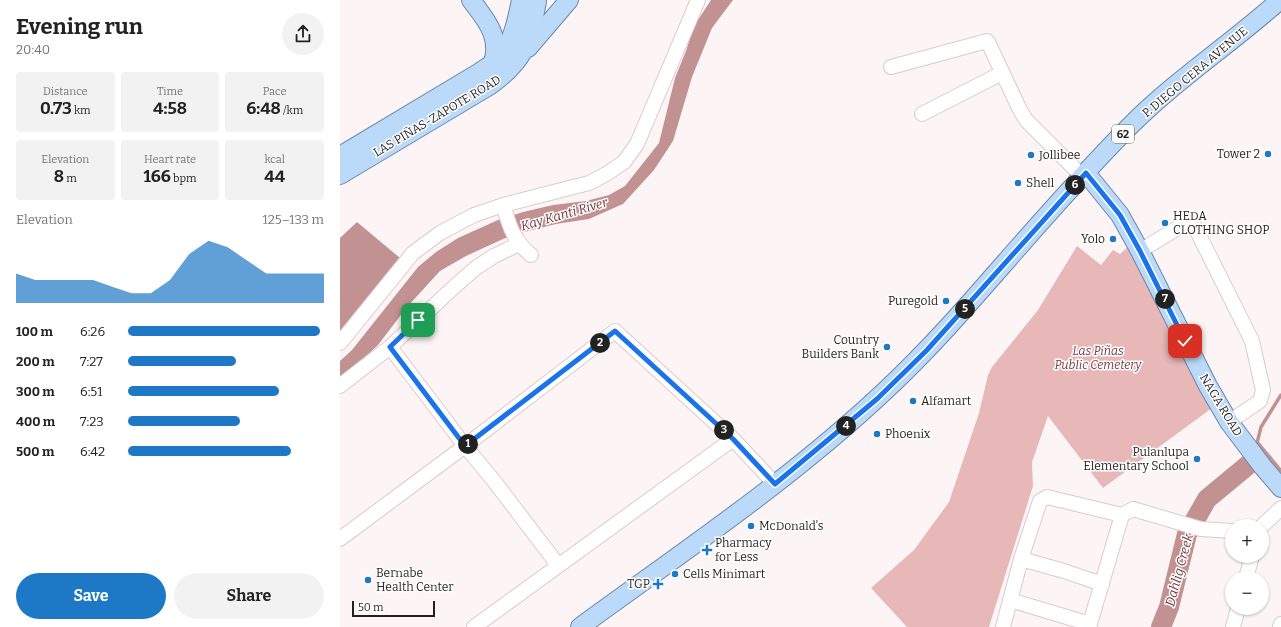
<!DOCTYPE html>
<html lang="en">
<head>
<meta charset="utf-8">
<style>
	:root { --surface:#fff; --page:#f2f2f2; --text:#222; --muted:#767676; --accent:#1d78c5 }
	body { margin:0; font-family:Bitter,serif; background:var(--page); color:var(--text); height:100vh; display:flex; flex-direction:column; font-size:15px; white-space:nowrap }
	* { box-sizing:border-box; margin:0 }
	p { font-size:13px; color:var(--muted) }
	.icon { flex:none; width:22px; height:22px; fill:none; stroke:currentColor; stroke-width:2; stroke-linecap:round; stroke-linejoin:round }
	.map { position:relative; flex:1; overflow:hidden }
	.sheet { display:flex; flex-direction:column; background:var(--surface); width:340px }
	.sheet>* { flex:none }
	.controls { position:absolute; left:885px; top:519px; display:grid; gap:8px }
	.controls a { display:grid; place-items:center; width:44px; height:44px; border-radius:50%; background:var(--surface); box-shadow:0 1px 3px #0004; font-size:20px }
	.scale { position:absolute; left:12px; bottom:10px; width:83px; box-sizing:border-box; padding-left:4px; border:2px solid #261f1f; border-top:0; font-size:11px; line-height:14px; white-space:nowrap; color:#261f1f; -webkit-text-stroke:3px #fff; paint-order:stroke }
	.pin { position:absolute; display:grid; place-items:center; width:34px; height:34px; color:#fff; margin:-17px; border-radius:8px; box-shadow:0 2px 6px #0006 }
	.km { position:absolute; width:20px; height:20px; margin:-10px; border-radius:50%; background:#222; color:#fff; font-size:11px; line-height:20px; text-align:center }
	.round { display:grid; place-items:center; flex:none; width:42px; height:42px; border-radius:21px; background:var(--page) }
	.headline { display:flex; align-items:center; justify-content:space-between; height:68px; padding:0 16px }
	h1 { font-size:22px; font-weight:700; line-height:30px }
	.figures { display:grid; grid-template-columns:repeat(3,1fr); gap:6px; height:68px; padding:4px 16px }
	.figures div { display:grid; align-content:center; border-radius:4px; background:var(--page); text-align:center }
	.figures b { font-size:17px; font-weight:700 }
	.figures small { font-size:11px; font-weight:400 }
	.figures p { font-size:11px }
	.chart { height:112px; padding:8px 16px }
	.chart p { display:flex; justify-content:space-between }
	.chart svg { width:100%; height:72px; margin-top:4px; fill:var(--accent); opacity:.7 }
	.button { display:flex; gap:8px; margin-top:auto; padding:8px 16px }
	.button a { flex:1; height:46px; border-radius:24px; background:var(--accent); color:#fff; font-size:16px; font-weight:700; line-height:46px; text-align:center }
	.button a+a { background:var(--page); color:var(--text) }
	ul { padding:0 16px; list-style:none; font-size:13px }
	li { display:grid; grid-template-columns:64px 48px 1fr; align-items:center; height:30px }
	li i { height:10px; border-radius:5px; background:var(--accent) }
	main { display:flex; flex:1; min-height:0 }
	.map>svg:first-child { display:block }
	.green { fill:#e8b7b7 }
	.water { fill:#c29292 }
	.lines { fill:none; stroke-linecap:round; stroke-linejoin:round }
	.stream { stroke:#c29292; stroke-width:3.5 }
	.river { stroke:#c29292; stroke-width:20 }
	.minor-casing { stroke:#ddcaca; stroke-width:16 }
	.major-casing { stroke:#6988a9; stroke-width:20 }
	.minor { stroke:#fff; stroke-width:14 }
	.major { stroke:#bbd9f8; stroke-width:18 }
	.route-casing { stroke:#fff; stroke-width:8 }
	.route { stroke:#1a73e8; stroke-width:5 }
	.poi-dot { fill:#1d78c5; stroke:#fff; stroke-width:1.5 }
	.labels { text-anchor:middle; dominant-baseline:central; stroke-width:3; stroke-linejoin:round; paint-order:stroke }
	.shield { fill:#fff; stroke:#676262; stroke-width:1 }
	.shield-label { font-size:11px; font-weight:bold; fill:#261f1f }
	.street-label { font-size:12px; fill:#261f1f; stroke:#fff }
	.poi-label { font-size:12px; fill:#261f1f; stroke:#fff; text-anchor:start }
	.park-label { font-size:12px; font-style:italic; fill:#793a3e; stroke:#fff }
	.water-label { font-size:13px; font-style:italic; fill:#713237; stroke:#fff }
</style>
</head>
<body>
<main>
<section class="sheet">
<div class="headline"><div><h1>Evening run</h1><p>20:40</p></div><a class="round"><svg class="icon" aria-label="share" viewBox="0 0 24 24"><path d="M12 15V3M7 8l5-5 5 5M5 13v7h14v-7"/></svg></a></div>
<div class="figures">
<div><p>Distance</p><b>0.73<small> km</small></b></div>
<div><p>Time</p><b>4:58</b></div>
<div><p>Pace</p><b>6:48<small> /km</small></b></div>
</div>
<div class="figures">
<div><p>Elevation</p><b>8<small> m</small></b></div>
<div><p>Heart rate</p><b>166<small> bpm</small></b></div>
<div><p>kcal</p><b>44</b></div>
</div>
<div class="chart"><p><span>Elevation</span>125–133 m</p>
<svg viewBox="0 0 160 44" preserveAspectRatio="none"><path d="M0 44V26L10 30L20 30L30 30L40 30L50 34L60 38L70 38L80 30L90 14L100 6L110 10L120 18L130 26L140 26L150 26L160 26V44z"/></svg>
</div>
<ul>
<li><b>100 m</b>6:26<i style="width:98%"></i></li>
<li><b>200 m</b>7:27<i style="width:55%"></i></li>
<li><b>300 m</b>6:51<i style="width:77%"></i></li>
<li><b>400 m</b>7:23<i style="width:57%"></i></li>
<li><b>500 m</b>6:42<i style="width:83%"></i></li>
</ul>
<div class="button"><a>Save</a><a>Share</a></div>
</section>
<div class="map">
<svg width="941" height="627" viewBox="0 0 941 627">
	<rect width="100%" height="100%" fill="#fdf5f5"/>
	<polygon class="green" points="737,246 761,265 773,250 780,254 789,246 854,377 872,408 763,488 708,416 692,462 693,486 649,627 567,627 531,588 574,550 609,502 639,413 648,375 652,367 698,310"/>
	<g class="water">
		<polygon points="371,0 393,0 372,28 352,77 333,141 314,170 283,204 249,219 216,224 180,233 163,239 126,256 100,271 67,307 38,345 0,380 0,361 12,350 78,267 96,252 118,238 158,220 183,212 213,205 246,201 269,195 285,186 319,143 335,78 346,51 354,26"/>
		<polygon points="17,222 60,258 0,335 0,238"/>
	</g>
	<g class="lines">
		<g class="stream">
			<polyline points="918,443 941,471"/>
			<polyline points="916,447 921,427 941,395"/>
		</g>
		<polyline class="river" points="821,627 829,607 847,534 867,499 908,465"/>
		<defs>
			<g id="minor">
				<polyline points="551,67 647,41 648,42 679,108 686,120 742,176"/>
				<polyline points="582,114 662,73"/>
				<path d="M163 205C170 227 173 240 191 255"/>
				<polyline points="800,251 844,224 850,223 855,227 912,341 923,390 920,401 889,422"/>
				<polyline points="0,343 73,253 100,233 134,215 163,205 249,183 268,173 284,162 297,144 358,0"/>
				<polyline points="50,347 125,446 154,481 218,565"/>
				<polyline points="0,386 50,347 115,286 137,267 154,256 179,244"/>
				<polyline points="922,526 941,508"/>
				<polyline points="0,539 125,446 275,331 393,439 435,484"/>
				<polyline points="681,559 724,571 762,584"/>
				<polyline points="906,578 912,556"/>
				<polyline points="670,600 750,624"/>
				<polyline points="134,627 393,439"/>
				<polyline points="663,627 681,559 700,501 707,497 782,515"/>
				<polyline points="749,627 782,515 793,509 861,529 892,531"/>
				<polyline points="893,627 898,608"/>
				<polyline points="940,627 941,624"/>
			</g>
			<g id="major">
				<path d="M131 0C146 20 161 36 153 63"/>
				<polyline points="188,48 229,0"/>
				<path d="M0 156 140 72C147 67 155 63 160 56 173 42 177 19 181 0"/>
				<polyline points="746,173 780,215 800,251 868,386 889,422 923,467 941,488"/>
				<path d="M0 175 149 86C185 61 190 42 197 1"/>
				<path d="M240 627C344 551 453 478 547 389 593 346 634 298 676 250 713 208 751 165 791 125 837 79 892 43 940 0"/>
			</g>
		</defs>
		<use href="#minor" class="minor-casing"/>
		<use href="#major" class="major-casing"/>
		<use href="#minor" class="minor"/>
		<use href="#major" class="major"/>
	</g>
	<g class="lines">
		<defs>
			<polyline id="route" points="78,320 50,347 125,446 275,331 393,439 435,484 537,399 587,350 746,173 780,215 800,251 845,341"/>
		</defs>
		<use href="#route" class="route-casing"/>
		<use href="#route" class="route"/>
	</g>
	<g class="poi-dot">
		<circle cx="928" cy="154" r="4"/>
		<circle cx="691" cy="155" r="4"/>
		<circle cx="678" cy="183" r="4"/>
		<circle cx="825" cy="223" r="4"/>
		<circle cx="773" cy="239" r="4"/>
		<circle cx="606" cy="301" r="4"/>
		<circle cx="547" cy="347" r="4"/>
		<circle cx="573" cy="401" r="4"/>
		<circle cx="537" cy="434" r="4"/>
		<circle cx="857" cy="459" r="4"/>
		<circle cx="411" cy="526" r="4"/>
		<path d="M365 544h4v4h4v4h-4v4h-4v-4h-4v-4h4z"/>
		<circle cx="335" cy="574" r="4"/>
		<circle cx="28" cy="580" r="4"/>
		<path d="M316 578h4v4h4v4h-4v4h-4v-4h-4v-4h4z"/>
	</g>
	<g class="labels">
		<rect class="shield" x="772" y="125" width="22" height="18" rx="3"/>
		<g class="shield-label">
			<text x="783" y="134">62</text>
		</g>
		<g class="street-label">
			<text transform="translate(855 72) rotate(-40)">P. DIEGO CERA AVENUE</text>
			<text transform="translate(97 116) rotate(-31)">LAS PIÑAS-ZAPOTE ROAD</text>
			<text transform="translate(881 405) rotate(59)">NAGA ROAD</text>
		</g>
		<g class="poi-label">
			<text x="920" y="154" text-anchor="end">Tower 2</text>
			<text x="699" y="155">Jollibee</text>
			<text x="686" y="183">Shell</text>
			<text x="833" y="216">HEDA<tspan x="833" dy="14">CLOTHING SHOP</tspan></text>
			<text x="765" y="239" text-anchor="end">Yolo</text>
			<text x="598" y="301" text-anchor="end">Puregold</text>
			<text x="539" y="340" text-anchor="end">Country<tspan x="539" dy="14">Builders Bank</tspan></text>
			<text x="581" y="401">Alfamart</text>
			<text x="545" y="434">Phoenix</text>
			<text x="849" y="452" text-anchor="end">Pulanlupa<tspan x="849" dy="14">Elementary School</tspan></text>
			<text x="419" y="526">McDonald's</text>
			<text x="375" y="543">Pharmacy<tspan x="375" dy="14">for Less</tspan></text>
			<text x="36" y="573">Bernabe<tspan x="36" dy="14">Health Center</tspan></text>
			<text x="343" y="574">Cells Minimart</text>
			<text x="310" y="584" text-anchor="end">TGP</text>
		</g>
		<g class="park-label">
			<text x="758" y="351">Las Piñas<tspan x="758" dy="14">Public Cemetery</tspan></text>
		</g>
		<g class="water-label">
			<text transform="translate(224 214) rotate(-16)">Kay Kanti River</text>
			<text transform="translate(839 570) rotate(-75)">Dahlig Creek</text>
		</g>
	</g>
</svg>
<div class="controls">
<a>+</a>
<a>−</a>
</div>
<div class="scale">50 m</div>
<div class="pin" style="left:78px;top:320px;background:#1e9e55"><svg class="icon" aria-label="arrive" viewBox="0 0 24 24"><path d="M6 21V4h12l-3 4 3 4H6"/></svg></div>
<div class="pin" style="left:845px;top:341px;background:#d93025"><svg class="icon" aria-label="check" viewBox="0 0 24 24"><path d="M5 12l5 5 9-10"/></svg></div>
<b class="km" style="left:128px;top:444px">1</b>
<b class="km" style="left:260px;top:343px">2</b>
<b class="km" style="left:384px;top:430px">3</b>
<b class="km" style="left:506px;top:426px">4</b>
<b class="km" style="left:625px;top:309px">5</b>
<b class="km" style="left:735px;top:185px">6</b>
<b class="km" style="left:825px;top:299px">7</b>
</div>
</main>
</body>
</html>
